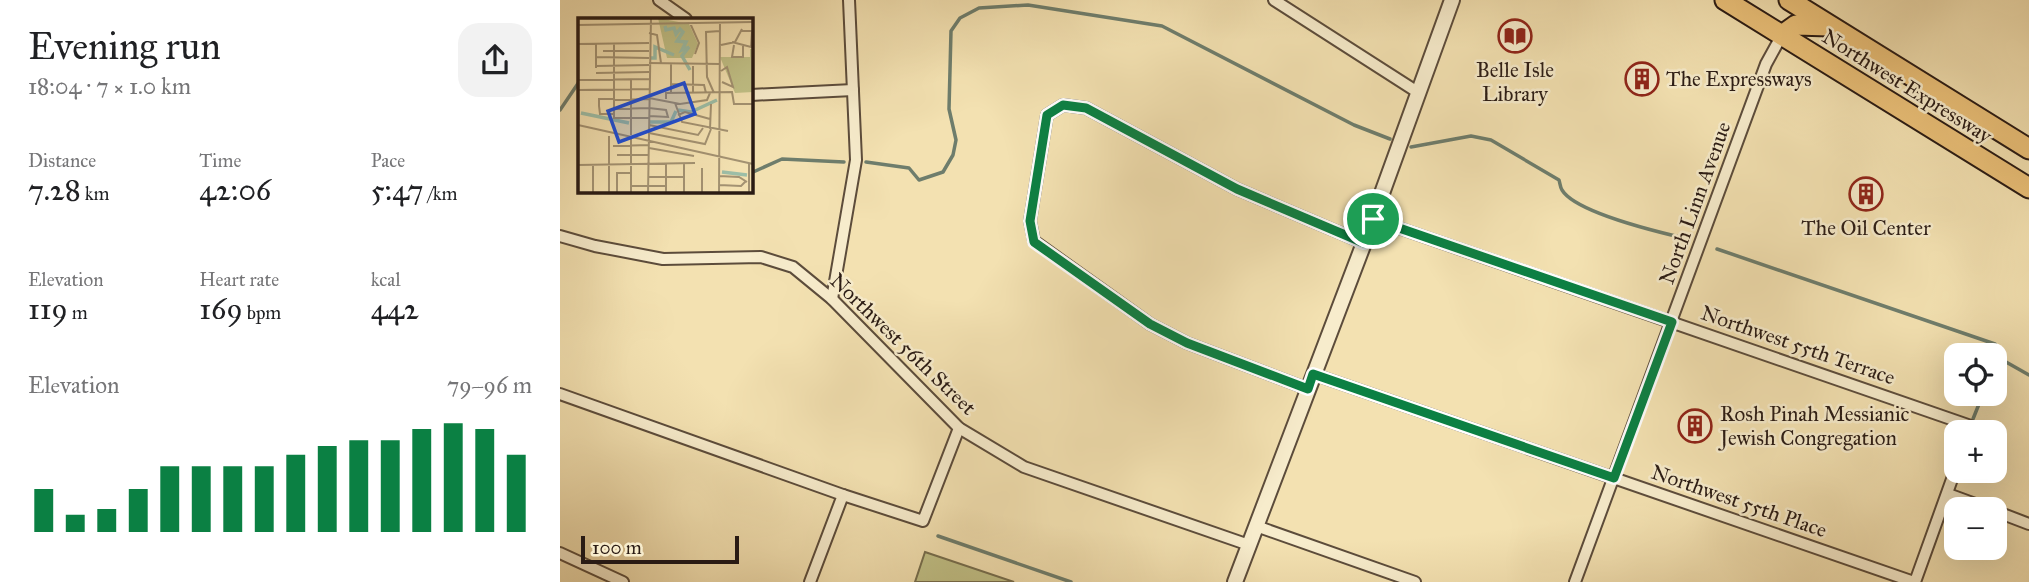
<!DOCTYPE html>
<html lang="en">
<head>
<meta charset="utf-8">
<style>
	:root { --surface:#fff; --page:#f2f2f2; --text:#202124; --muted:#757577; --accent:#0b8043 }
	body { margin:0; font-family:"IM FELL Great Primer",serif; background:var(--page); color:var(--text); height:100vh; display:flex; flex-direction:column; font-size:26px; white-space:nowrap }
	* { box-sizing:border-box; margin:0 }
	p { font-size:23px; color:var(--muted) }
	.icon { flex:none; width:38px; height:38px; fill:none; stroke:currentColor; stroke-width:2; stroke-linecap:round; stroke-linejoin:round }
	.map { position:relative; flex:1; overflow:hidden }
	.panel { display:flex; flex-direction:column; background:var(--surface); width:560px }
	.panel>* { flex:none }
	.fabs { position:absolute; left:1384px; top:343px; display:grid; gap:14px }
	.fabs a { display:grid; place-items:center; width:63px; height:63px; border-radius:14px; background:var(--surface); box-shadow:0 7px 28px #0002; font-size:35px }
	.scale { position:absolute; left:21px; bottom:18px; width:158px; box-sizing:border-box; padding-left:7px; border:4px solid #2a1b14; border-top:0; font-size:19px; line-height:24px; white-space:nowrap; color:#2a1b14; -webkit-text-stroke:5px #f7eccc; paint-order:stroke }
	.pin { position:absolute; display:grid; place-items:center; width:60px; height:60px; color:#fff; margin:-30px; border:4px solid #fff; border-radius:50%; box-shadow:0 2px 7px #0007 }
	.round { display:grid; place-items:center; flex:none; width:74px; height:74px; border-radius:21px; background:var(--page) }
	.summary { display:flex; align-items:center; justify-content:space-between; height:119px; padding:0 28px }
	h1 { font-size:38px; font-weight:600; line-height:52px }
	.figures { display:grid; grid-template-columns:repeat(3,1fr); gap:10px; height:119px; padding:7px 28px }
	.figures div { display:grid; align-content:center }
	.figures b { font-size:30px; font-weight:600 }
	.figures small { font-size:19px; font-weight:400 }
	.figures p { font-size:19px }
	.chart { height:196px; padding:14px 28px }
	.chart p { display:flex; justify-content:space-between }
	.chart svg { width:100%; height:126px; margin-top:7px; stroke:var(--accent); stroke-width:6 }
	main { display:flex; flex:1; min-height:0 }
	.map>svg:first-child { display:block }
	.green { fill:#c1c187; stroke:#766e4e; stroke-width:2 }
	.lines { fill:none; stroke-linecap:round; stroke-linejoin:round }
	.stream { stroke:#6e7d6c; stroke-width:3.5 }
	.minor-casing { stroke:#5c4c3b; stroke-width:14 }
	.tertiary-casing { stroke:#5c4c3b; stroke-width:18 }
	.trunk-casing { stroke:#2a1b14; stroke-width:23 }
	.minor { stroke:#f7eccc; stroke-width:10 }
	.tertiary { stroke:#f7eccc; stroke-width:14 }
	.trunk { stroke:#eac078; stroke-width:19 }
	.route-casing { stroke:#fff; stroke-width:14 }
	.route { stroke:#0b8043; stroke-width:9 }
	.labels { text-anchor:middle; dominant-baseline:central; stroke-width:5; stroke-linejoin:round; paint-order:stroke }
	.poi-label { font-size:21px; fill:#2a1b14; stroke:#f7eccc }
	.street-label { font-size:21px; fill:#2a1b14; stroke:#f7eccc }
	.inset-river { fill:none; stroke:#9cbea7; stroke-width:3.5 }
	.inset-road { fill:none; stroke:#a39272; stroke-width:2 }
	.view { fill:#1d4ed8; fill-opacity:0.15; stroke:#1d4ed8; stroke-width:3.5 }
	.inset-edge { fill:none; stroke:#2a1b14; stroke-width:3.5 }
</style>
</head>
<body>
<main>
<section class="panel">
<div class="summary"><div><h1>Evening run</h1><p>18:04 · 7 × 1.0 km</p></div><a class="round"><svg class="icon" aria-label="share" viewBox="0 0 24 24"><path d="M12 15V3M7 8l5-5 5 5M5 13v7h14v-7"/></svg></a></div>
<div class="figures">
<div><p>Distance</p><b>7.28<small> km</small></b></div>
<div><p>Time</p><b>42:06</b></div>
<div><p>Pace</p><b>5:47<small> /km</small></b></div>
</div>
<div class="figures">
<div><p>Elevation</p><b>119<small> m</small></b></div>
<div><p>Heart rate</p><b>169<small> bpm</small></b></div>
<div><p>kcal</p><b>442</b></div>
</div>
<div class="chart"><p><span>Elevation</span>79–96 m</p>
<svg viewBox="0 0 160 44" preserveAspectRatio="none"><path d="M5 44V29M15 44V38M25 44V36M35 44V29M45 44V21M55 44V21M65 44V21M75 44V21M85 44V17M95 44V14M105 44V12M115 44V12M125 44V8M135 44V6M145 44V8M155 44V17"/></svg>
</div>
</section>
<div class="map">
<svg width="1469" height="582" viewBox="0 0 1469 582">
	<rect width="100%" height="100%" fill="#f3e1b1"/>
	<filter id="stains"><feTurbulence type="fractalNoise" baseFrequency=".00286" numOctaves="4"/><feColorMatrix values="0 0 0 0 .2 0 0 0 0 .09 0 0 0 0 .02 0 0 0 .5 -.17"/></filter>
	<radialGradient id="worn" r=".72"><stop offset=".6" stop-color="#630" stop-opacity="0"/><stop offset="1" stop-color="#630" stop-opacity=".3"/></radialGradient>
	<polygon class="green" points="365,552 454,582 355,582"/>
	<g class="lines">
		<g class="stream">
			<polyline points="0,110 19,82"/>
			<path d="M851 147 911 136 931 140 999 180C1000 183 1000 187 1002 190 1016 213 1102 233 1128 239"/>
			<polyline points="306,162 349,168 359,180 383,172 393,155 396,140 389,109 391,31 400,18 419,8 468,5 602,26 794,125 830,139"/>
			<polyline points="191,173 222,159 284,162"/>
			<polyline points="1157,249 1435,344 1446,362 1469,375"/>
			<polyline points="1435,371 1442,357"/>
			<polyline points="1413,419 1423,394"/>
			<polyline points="378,536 511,582"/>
		</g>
		<defs>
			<g id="minor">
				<polyline points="99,0 126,19"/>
				<polyline points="714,0 859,93"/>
				<polyline points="191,95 293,90"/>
				<polyline points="813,219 1411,426 1409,432"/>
				<polyline points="0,236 35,246 103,259 201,257 233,267 272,299 399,428 464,467 689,545"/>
				<polyline points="272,299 296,160 289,0"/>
				<polyline points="753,374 1354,582"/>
				<polyline points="748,389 627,343 590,324 474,241 470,221 487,115 503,105 526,108 677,189 804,243"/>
				<polyline points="0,394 283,495 363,521 399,428"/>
				<polyline points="1388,494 1429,509"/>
				<polyline points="1435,511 1469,524"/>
				<polyline points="696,526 855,582"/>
				<polyline points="0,553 63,582"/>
				<polyline points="250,582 283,495"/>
				<polyline points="1015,582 1206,64 1222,35"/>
				<polyline points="1355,582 1396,468"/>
			</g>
			<polyline id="tertiary" points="675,582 804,243 892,0"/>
			<g id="trunk">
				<polyline points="1165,0 1469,188"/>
				<polyline points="1229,0 1469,149"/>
				<polyline points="1222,35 1236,25 1269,26"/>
			</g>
		</defs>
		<use href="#minor" class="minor-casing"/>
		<use href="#tertiary" class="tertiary-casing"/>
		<use href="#trunk" class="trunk-casing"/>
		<use href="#minor" class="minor"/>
		<use href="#tertiary" class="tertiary"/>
		<use href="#trunk" class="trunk"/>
	</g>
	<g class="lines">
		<defs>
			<polygon id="route" points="503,105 526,108 677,189 804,243 813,219 1112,322 1054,478 753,374 748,389 627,343 590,324 474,242 470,221 487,115"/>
		</defs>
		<use href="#route" class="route-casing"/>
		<use href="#route" class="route"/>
	</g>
	<defs>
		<symbol id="library-ring" viewBox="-11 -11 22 22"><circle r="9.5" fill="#f7eccc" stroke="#8f2418" stroke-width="1.5"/><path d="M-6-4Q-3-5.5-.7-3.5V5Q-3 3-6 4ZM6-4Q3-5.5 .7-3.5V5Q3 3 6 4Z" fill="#8f2418"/></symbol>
		<symbol id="building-ring" viewBox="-11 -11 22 22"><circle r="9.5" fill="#f7eccc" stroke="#8f2418" stroke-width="1.5"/><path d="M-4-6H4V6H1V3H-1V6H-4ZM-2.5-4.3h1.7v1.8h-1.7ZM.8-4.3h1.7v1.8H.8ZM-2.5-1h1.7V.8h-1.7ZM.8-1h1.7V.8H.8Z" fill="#8f2418"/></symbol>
	</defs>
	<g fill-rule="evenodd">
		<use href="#library-ring" x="936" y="17" width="38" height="38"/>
		<use href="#building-ring" x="1063" y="60" width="38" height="38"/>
		<use href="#building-ring" x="1287" y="175" width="38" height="38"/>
		<use href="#building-ring" x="1116" y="407" width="38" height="38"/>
	</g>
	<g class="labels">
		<g class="poi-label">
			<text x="955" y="70">Belle Isle<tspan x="955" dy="24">Library</tspan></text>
			<text x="1106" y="79" text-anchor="start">The Expressways</text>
			<text x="1306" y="228">The Oil Center</text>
			<text x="1160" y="414" text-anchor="start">Rosh Pinah Messianic<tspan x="1160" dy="24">Jewish Congregation</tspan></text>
		</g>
		<g class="street-label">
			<text transform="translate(1347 86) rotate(32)">Northwest Expressway</text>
			<text transform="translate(1135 203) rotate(-70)">North Linn Avenue</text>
			<text transform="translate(343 344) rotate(44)">Northwest 56th Street</text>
			<text transform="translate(1238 345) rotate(19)">Northwest 55th Terrace</text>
			<text transform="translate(1179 501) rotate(19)">Northwest 55th Place</text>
		</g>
	</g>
	<g transform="translate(18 18)">
		<rect width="175" height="175" fill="#f3e1b1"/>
		<path d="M80 0 111 6 120 26 114 40H89ZM172 31H175V74L157 75 142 39H172Z" fill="#c1c187"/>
		<path class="inset-river" d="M87 8 88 12 96 10 98 16 102 11 105 14 99 23 108 24 104 32 111 29 104 38 112 52M73 40H77V29L96 37M100 92 113 94 139 82M3 95 51 105M72 104H93L98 93M144 154 169 157"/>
		<path class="inset-road" d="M112 5 121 25 117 36M0 7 175 4M71 15 79 17 83 45M154 24 173 29 174 13H163M36 25V100H71M0 26 71 25M143 27 157 24 164 11M156 27 154 39H165V28M25 33H71M18 39 71 40M71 45 142 46M18 48 71 47M115 48V75M18 50V26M143 53 149 49 155 69 144 64M18 55 71 54M0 62 71 61M93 66 126 67 128 75M0 72 71 71M93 75V45M136 75 129 59 128 14 142 13M71 80 102 86 129 82 132 75M88 81V75L154 74 156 86H175M36 82 71 81M97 85 104 104 150 113M35 91 71 90M35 96H22L21 88V81H36M100 97 107 94 132 101M71 98 90 99 88 92 71 90M0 107 175 146M71 107 120 117 125 110M132 111 133 86M71 115 127 126 133 111M53 117V62M35 128 71 127M71 130 116 138M39 137H71M0 147 117 145M15 147V175M124 150V175M141 158 161 159 169 164M70 159H106M141 167 163 168 168 163M53 168H88M31 175V118M39 175V155H53M53 175V120M70 175 73 0M88 175V146M106 175V146M141 175 142 4M171 175V145"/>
		<path class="view" d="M106 65 117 96 41 124 30 93Z"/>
		<rect width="175" height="175" class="inset-edge"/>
	</g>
	<rect width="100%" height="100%" filter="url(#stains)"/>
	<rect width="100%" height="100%" fill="url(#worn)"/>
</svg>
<div class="fabs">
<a><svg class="icon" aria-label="locate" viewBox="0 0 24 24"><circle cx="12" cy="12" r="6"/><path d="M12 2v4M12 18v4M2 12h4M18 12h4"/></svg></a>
<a>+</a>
<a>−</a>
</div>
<div class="scale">100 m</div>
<div class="pin" style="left:813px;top:219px;background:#1e9e55"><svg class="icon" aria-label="arrive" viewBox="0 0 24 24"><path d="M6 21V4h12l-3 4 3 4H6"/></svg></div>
</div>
</main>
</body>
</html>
